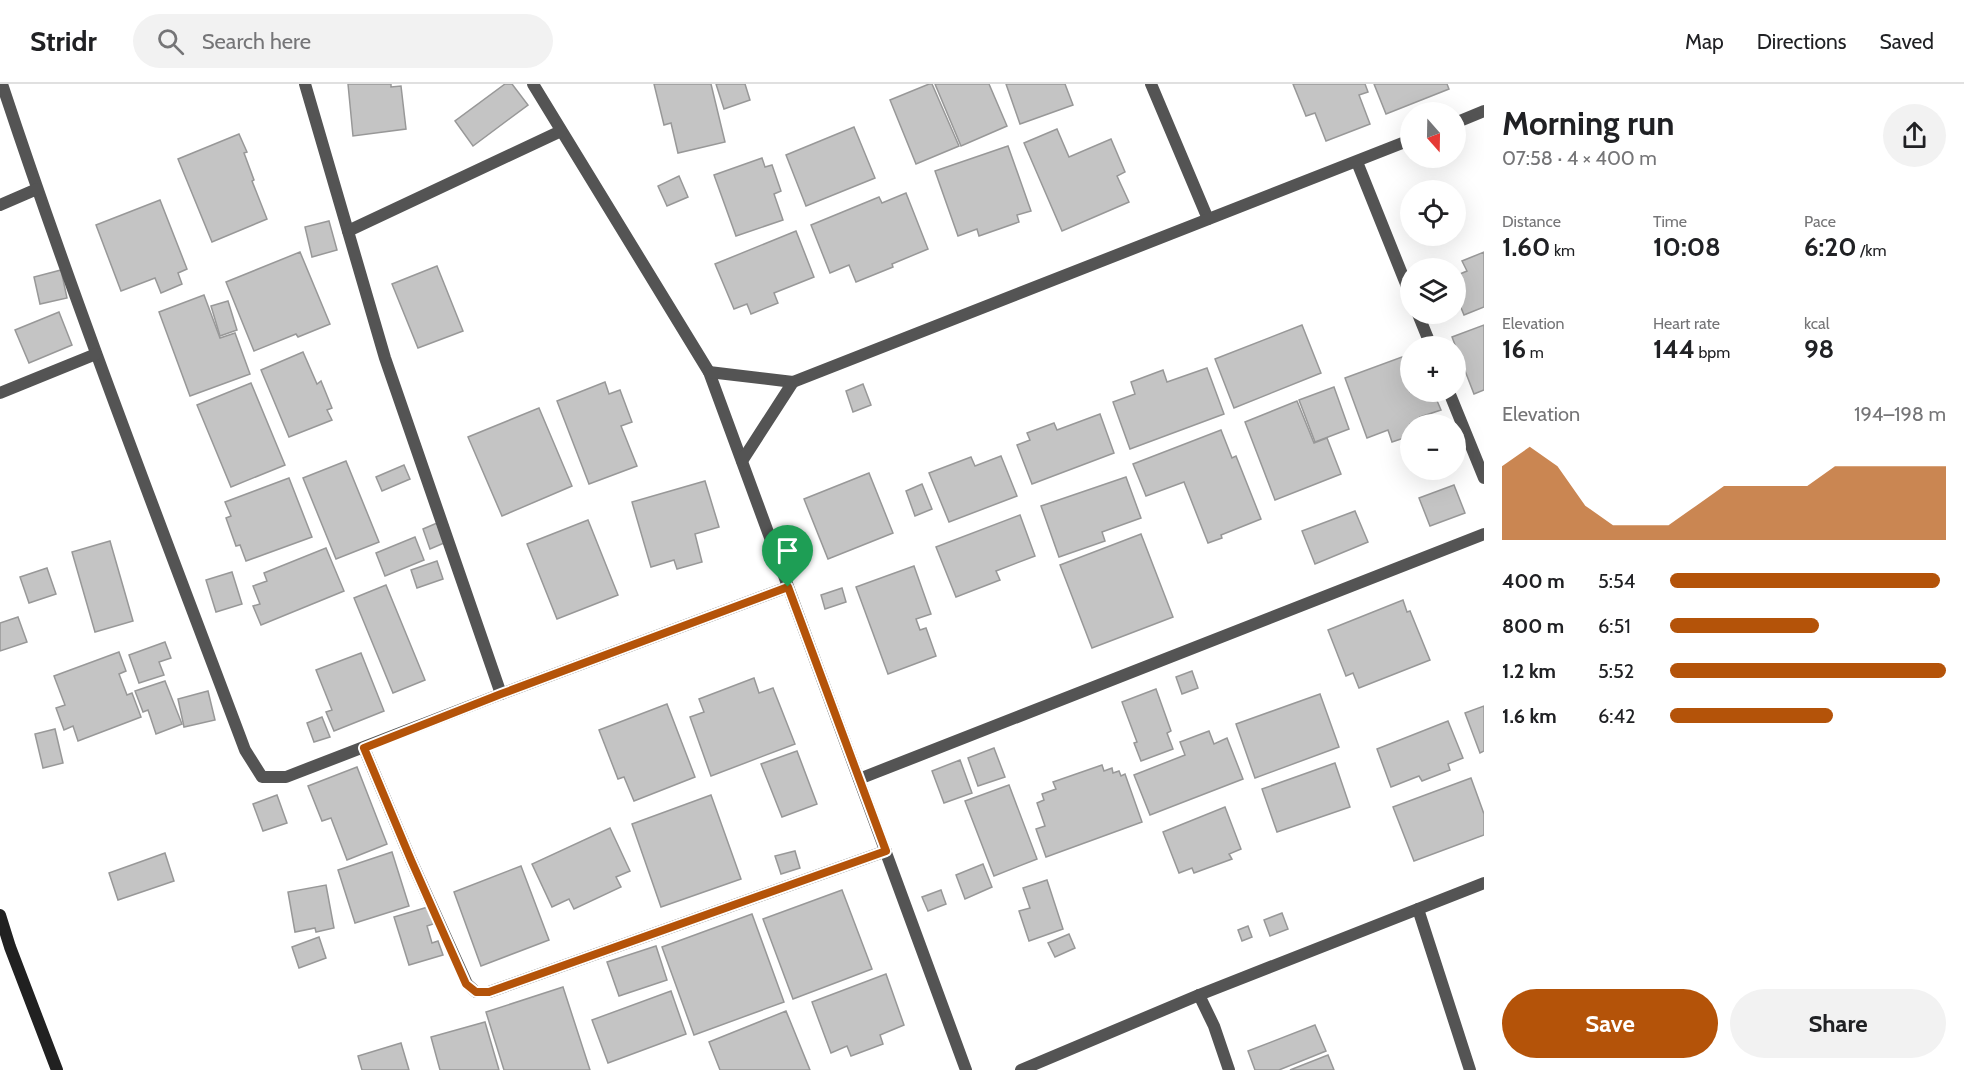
<!DOCTYPE html>
<html lang="en">
<head>
<meta charset="utf-8">
<style>
	:root { --surface:#fff; --page:#f2f2f2; --text:#202124; --muted:#757577; --line:#e0e0e0; --accent:#b45309 }
	body { margin:0; font-family:Cabin,sans-serif; background:var(--page); color:var(--text); height:100vh; display:flex; flex-direction:column; font-size:22px; white-space:nowrap }
	* { box-sizing:border-box; margin:0 }
	p { font-size:20px; color:var(--muted) }
	.icon { flex:none; width:33px; height:33px; fill:none; stroke:currentColor; stroke-width:2; stroke-linecap:round; stroke-linejoin:round }
	.map { position:relative; flex:1; overflow:hidden }
	.panel { display:flex; flex-direction:column; background:var(--surface); width:480px }
	.panel>* { flex:none }
	.needle { width:39px; rotate:160deg }
	.tools { position:absolute; left:1400px; top:18px; display:grid; gap:12px }
	.tools a { display:grid; place-items:center; width:66px; height:66px; border-radius:50%; background:var(--surface); box-shadow:0 6px 24px #0002; font-size:30px }
	.pin { position:absolute; display:grid; place-items:center; width:51px; height:51px; color:#fff; margin:-62px -26px; border-radius:50% 50% 50% 0; rotate:-45deg; box-shadow:0 0 6px #0007 }
	.pin .icon { rotate:45deg }
	.round { display:grid; place-items:center; flex:none; width:63px; height:63px; border-radius:32px; background:var(--page) }
	.overview { display:flex; align-items:center; justify-content:space-between; height:102px; padding:0 18px }
	h1 { font-size:33px; font-weight:700; line-height:45px }
	.figures { display:grid; grid-template-columns:repeat(3,1fr); gap:9px; height:102px; padding:6px 18px }
	.figures div { display:grid; align-content:center }
	.figures b { font-size:26px; font-weight:700 }
	.figures small { font-size:16px; font-weight:400 }
	.figures p { font-size:16px }
	.chart { height:168px; padding:12px 18px }
	.chart p { display:flex; justify-content:space-between }
	.chart svg { width:100%; height:108px; margin-top:6px; fill:var(--accent); opacity:.7 }
	.cta { display:flex; gap:12px; margin-top:auto; padding:12px 18px }
	.cta a { flex:1; height:69px; border-radius:36px; background:var(--accent); color:#fff; font-size:24px; font-weight:700; line-height:69px; text-align:center }
	.cta a+a { background:var(--page); color:var(--text) }
	ul { padding:0 18px; list-style:none; font-size:20px }
	li { display:grid; grid-template-columns:96px 72px 1fr; align-items:center; height:45px }
	li i { height:15px; border-radius:8px; background:var(--accent) }
	header { display:flex; align-items:center; gap:36px; box-sizing:border-box; height:84px; padding:0 30px; background:var(--surface); border-bottom:2px solid var(--line) }
	header strong { font-size:28px }
	nav { display:flex; gap:33px; margin-inline-start:auto; font-size:21px }
	.search { width:420px; height:54px; background:var(--page); display:flex; align-items:center; gap:15px; box-sizing:border-box; padding:0 21px; border-radius:33px; color:var(--muted); font-size:22px }
	main { display:flex; flex:1; min-height:0 }
	.map>svg:first-child { display:block }
	.building { fill:#c4c4c4; stroke:#989898; stroke-width:1.5 }
	.lines { fill:none; stroke-linecap:round; stroke-linejoin:round }
	.street { stroke:#545454; stroke-width:12 }
	.secondary { stroke:#212121; stroke-width:12 }
	.route-casing { stroke:#fff; stroke-width:12 }
	.route { stroke:#b45309; stroke-width:8 }
</style>
</head>
<body>
<header>
<strong>Stridr</strong>
<div class="search"><svg class="icon" aria-label="search" viewBox="0 0 24 24"><circle cx="10" cy="10" r="6"/><path d="M15 15l6 6"/></svg>Search here</div>
<nav><a>Map</a><a>Directions</a><a>Saved</a></nav>
</header>
<main>
<div class="map">
<svg width="1484" height="986" viewBox="0 0 1484 986">
	<rect width="100%" height="100%" fill="#fff"/>
	<g class="building">
		<polygon points="348,0 391,0 391,3 401,2 406,45 353,52"/>
		<polygon points="505,0 512,0 528,21 473,62 455,37"/>
		<polygon points="654,0 711,0 725,58 678,69 671,39 664,41"/>
		<polygon points="716,0 745,0 750,16 724,25"/>
		<polygon points="929,0 932,0 959,62 916,80 890,16"/>
		<polygon points="935,0 989,0 1007,42 961,62"/>
		<polygon points="1006,0 1065,0 1073,21 1020,40"/>
		<polygon points="1293,0 1365,0 1368,8 1359,11 1370,40 1326,57 1315,29 1306,32"/>
		<polygon points="1374,0 1447,0 1449,5 1386,30"/>
		<polygon points="854,43 875,94 806,122 786,71"/>
		<polygon points="1057,45 1069,73 1111,55 1125,88 1117,92 1129,118 1062,147 1024,59"/>
		<polygon points="239,50 247,68 244,69 254,96 252,97 267,135 212,158 178,75"/>
		<polygon points="1008,62 1031,127 1017,131 1019,138 979,152 977,145 958,152 935,87"/>
		<polygon points="762,74 765,83 772,81 781,107 774,110 783,136 736,152 714,91"/>
		<polygon points="679,92 688,113 667,122 658,102"/>
		<polygon points="906,109 928,165 892,180 893,183 856,198 849,181 830,189 811,141 879,113 882,119"/>
		<polygon points="160,116 187,185 178,189 182,200 161,209 155,194 121,207 96,141"/>
		<polygon points="329,137 337,166 312,173 305,143"/>
		<polygon points="796,147 814,193 774,209 778,219 751,230 747,220 734,225 715,180"/>
		<polygon points="300,168 330,240 298,253 296,250 254,267 226,198"/>
		<polygon points="1484,168 1484,223 1464,231 1455,209 1455,192 1467,187 1462,177"/>
		<polygon points="437,182 463,247 418,264 392,200"/>
		<polygon points="61,186 67,214 40,220 34,193"/>
		<polygon points="204,211 220,254 235,249 250,290 190,312 159,228"/>
		<polygon points="228,217 237,246 220,252 211,222"/>
		<polygon points="59,228 72,261 29,279 15,246"/>
		<polygon points="1302,241 1321,289 1234,324 1215,275"/>
		<polygon points="1484,241 1484,306 1474,310 1452,253"/>
		<polygon points="303,268 317,300 321,297 332,324 327,326 332,336 289,353 261,286"/>
		<polygon points="1410,270 1410,308 1440,308 1441,310 1435,312 1441,326 1420,333 1423,340 1410,340 1410,352 1392,358 1388,346 1367,354 1345,294"/>
		<polygon points="1207,284 1224,330 1130,365 1113,318 1135,310 1131,298 1163,286 1167,298"/>
		<polygon points="605,298 609,310 620,306 632,338 621,342 637,382 589,400 557,317"/>
		<polygon points="251,299 285,381 231,403 197,321"/>
		<polygon points="863,300 871,321 853,328 846,307"/>
		<polygon points="1334,303 1349,345 1315,358 1299,316"/>
		<polygon points="1297,317 1314,359 1327,354 1341,390 1275,416 1245,338"/>
		<polygon points="539,324 572,402 502,432 468,353"/>
		<polygon points="1100,330 1114,369 1032,400 1017,361 1030,356 1027,349 1054,339 1057,346"/>
		<polygon points="1221,346 1232,374 1236,372 1261,435 1221,451 1222,454 1208,459 1184,398 1146,412 1133,380"/>
		<polygon points="1001,372 1017,412 949,438 929,389 971,373 975,382"/>
		<polygon points="346,377 379,458 336,475 303,394"/>
		<polygon points="404,381 410,395 382,407 376,393"/>
		<polygon points="869,389 893,449 828,475 804,415"/>
		<polygon points="1126,393 1141,434 1102,448 1105,457 1059,473 1041,422"/>
		<polygon points="289,394 312,453 246,477 240,461 236,462 226,434 231,432 225,418"/>
		<polygon points="705,397 719,443 695,450 702,478 677,485 674,476 651,483 632,418"/>
		<polygon points="922,400 932,425 915,432 906,407"/>
		<polygon points="1454,401 1465,429 1430,442 1419,414"/>
		<polygon points="1355,427 1368,458 1315,480 1302,447"/>
		<polygon points="1020,431 1035,472 996,487 1000,496 956,513 936,463"/>
		<polygon points="588,436 618,511 557,535 527,460"/>
		<polygon points="437,439 444,459 430,465 423,445"/>
		<polygon points="1141,450 1173,533 1092,564 1060,481"/>
		<polygon points="415,453 424,476 385,492 376,469"/>
		<polygon points="110,457 133,537 95,548 72,468"/>
		<polygon points="326,464 344,507 261,541 253,522 260,520 253,502 267,497 264,489"/>
		<polygon points="437,477 443,495 417,504 411,486"/>
		<polygon points="914,482 931,530 916,535 920,546 926,544 936,572 888,590 856,503"/>
		<polygon points="47,484 56,510 29,519 20,493"/>
		<polygon points="232,488 242,520 216,528 206,496"/>
		<polygon points="386,501 425,596 393,609 354,514"/>
		<polygon points="842,504 846,518 825,525 821,511"/>
		<polygon points="1403,516 1407,528 1410,527 1430,576 1359,604 1353,589 1346,592 1328,546"/>
		<polygon points="18,533 27,558 0,567 0,539"/>
		<polygon points="165,558 171,574 159,578 164,591 139,599 129,571"/>
		<polygon points="119,568 126,587 119,590 127,611 132,609 141,633 78,657 73,642 64,646 56,624 65,621 54,592"/>
		<polygon points="361,569 384,627 334,647 326,628 332,626 316,586"/>
		<polygon points="1192,587 1198,604 1182,610 1176,593"/>
		<polygon points="754,594 759,609 773,604 795,660 711,692 690,633 704,628 699,615"/>
		<polygon points="165,597 182,640 156,650 148,626 143,628 135,607"/>
		<polygon points="1156,605 1171,647 1167,649 1173,665 1141,677 1134,659 1137,658 1122,618"/>
		<polygon points="208,607 215,636 184,643 178,615"/>
		<polygon points="1320,610 1339,663 1255,694 1236,640"/>
		<polygon points="667,620 695,693 634,717 624,693 618,695 599,646"/>
		<polygon points="1484,622 1484,667 1480,669 1465,629"/>
		<polygon points="322,633 330,653 314,658 307,639"/>
		<polygon points="1448,637 1463,674 1448,680 1450,686 1422,697 1419,692 1391,703 1377,665"/>
		<polygon points="55,645 63,679 43,684 35,650"/>
		<polygon points="1209,647 1214,660 1227,654 1243,695 1150,731 1134,691 1185,671 1180,658"/>
		<polygon points="994,664 1005,693 978,702 968,674"/>
		<polygon points="797,667 817,720 782,733 761,680"/>
		<polygon points="960,676 972,709 944,719 932,687"/>
		<polygon points="1335,679 1350,723 1277,748 1262,705"/>
		<polygon points="1102,681 1104,687 1112,684 1113,689 1119,687 1121,692 1125,690 1142,738 1046,773 1036,745 1045,742 1037,719 1044,716 1042,710 1056,705 1053,698"/>
		<polygon points="357,683 387,760 347,776 331,734 322,737 308,702"/>
		<polygon points="1471,694 1484,730 1484,751 1414,777 1393,723"/>
		<polygon points="1009,701 1037,775 994,792 965,717"/>
		<polygon points="277,711 287,739 263,747 253,720"/>
		<polygon points="711,711 741,795 661,823 632,740"/>
		<polygon points="1225,723 1241,765 1229,770 1232,775 1194,789 1192,784 1179,789 1163,748"/>
		<polygon points="610,744 630,787 616,793 621,803 574,825 569,815 552,823 532,780"/>
		<polygon points="795,767 800,784 781,790 775,772"/>
		<polygon points="392,768 409,822 355,839 338,786"/>
		<polygon points="165,769 174,797 118,816 109,789"/>
		<polygon points="983,780 992,803 965,815 956,791"/>
		<polygon points="521,782 549,856 481,882 454,808"/>
		<polygon points="1047,796 1063,845 1029,857 1019,827 1030,824 1023,804"/>
		<polygon points="326,801 334,844 316,848 315,844 295,848 288,808"/>
		<polygon points="842,806 872,885 793,915 763,835"/>
		<polygon points="941,806 946,820 928,827 922,813"/>
		<polygon points="428,823 433,840 427,842 432,859 438,857 443,871 409,881 394,833"/>
		<polygon points="1282,829 1288,845 1270,852 1264,836"/>
		<polygon points="752,830 784,918 694,951 662,863"/>
		<polygon points="1248,842 1252,853 1242,857 1238,846"/>
		<polygon points="1069,850 1075,864 1055,873 1048,859"/>
		<polygon points="319,853 326,874 299,884 292,863"/>
		<polygon points="656,862 667,896 619,912 607,878"/>
		<polygon points="886,890 904,941 880,951 883,960 851,972 847,962 831,969 812,918"/>
		<polygon points="563,903 590,986 504,986 486,928"/>
		<polygon points="671,907 686,950 608,979 592,936"/>
		<polygon points="786,927 810,986 720,986 709,958"/>
		<polygon points="485,938 499,986 440,986 431,953"/>
		<polygon points="1315,941 1326,967 1279,986 1255,986 1248,967"/>
		<polygon points="401,959 409,986 362,986 358,972"/>
		<polygon points="1328,971 1334,986 1290,986"/>
	</g>
	<g class="lines">
		<g class="street">
			<path d="M2 0C76 224 162 445 245 666L262 693H286L501 610 788 503"/>
			<polyline points="305,0 385,274 501,610"/>
			<polyline points="533,0 709,288 966,986"/>
			<polyline points="1151,0 1208,135"/>
			<polyline points="1455,39 1484,27"/>
			<polyline points="1357,78 1410,210"/>
			<polyline points="0,121 37,105"/>
			<polyline points="348,147 561,47"/>
			<polyline points="1418,230 1431,262"/>
			<polyline points="709,288 793,298 1410,56"/>
			<polyline points="1449,308 1484,394"/>
			<polyline points="0,309 96,270"/>
			<polyline points="742,377 793,298"/>
			<polyline points="364,664 411,776 467,900 476,908 489,908 886,767"/>
			<polyline points="859,695 1484,450"/>
			<polyline points="1418,825 1470,986"/>
			<polyline points="1199,911 1214,942 1229,986"/>
			<polyline points="1021,986 1199,911 1484,799"/>
		</g>
		<polyline class="secondary" points="0,831 10,863 57,986"/>
	</g>
	<g class="lines">
		<defs>
			<polygon id="route" points="788,503 886,767 489,908 476,908 466,900 411,776 364,664 501,610"/>
		</defs>
		<use href="#route" class="route-casing"/>
		<use href="#route" class="route"/>
	</g>
</svg>
<div class="tools">
<a><svg class="needle" viewBox="-14 -14 28 28"><path d="M0-13l5 13h-10z" fill="#e53935"/><path d="M0 13l5-13h-10z" fill="#757577"/></svg></a>
<a><svg class="icon" aria-label="locate" viewBox="0 0 24 24"><circle cx="12" cy="12" r="6"/><path d="M12 2v4M12 18v4M2 12h4M18 12h4"/></svg></a>
<a><svg class="icon" aria-label="layers" viewBox="0 0 24 24"><path d="M12 4l9 5-9 5-9-5zM3 14l9 5 9-5"/></svg></a>
<a>+</a>
<a>−</a>
</div>
<div class="pin" style="left:788px;top:503px;background:#1e9e55"><svg class="icon" aria-label="arrive" viewBox="0 0 24 24"><path d="M6 21V4h12l-3 4 3 4H6"/></svg></div>
</div>
<section class="panel">
<div class="overview"><div><h1>Morning run</h1><p>07:58 · 4 × 400 m</p></div><a class="round"><svg class="icon" aria-label="share" viewBox="0 0 24 24"><path d="M12 15V3M7 8l5-5 5 5M5 13v7h14v-7"/></svg></a></div>
<div class="figures">
<div><p>Distance</p><b>1.60<small> km</small></b></div>
<div><p>Time</p><b>10:08</b></div>
<div><p>Pace</p><b>6:20<small> /km</small></b></div>
</div>
<div class="figures">
<div><p>Elevation</p><b>16<small> m</small></b></div>
<div><p>Heart rate</p><b>144<small> bpm</small></b></div>
<div><p>kcal</p><b>98</b></div>
</div>
<div class="chart"><p><span>Elevation</span>194–198 m</p>
<svg viewBox="0 0 160 44" preserveAspectRatio="none"><path d="M0 44V14L10 6L20 14L30 30L40 38L50 38L60 38L70 30L80 22L90 22L100 22L110 22L120 14L130 14L140 14L150 14L160 14V44z"/></svg>
</div>
<ul>
<li><b>400 m</b>5:54<i style="width:98%"></i></li>
<li><b>800 m</b>6:51<i style="width:54%"></i></li>
<li><b>1.2 km</b>5:52<i style="width:100%"></i></li>
<li><b>1.6 km</b>6:42<i style="width:59%"></i></li>
</ul>
<div class="cta"><a>Save</a><a>Share</a></div>
</section>
</main>
</body>
</html>
